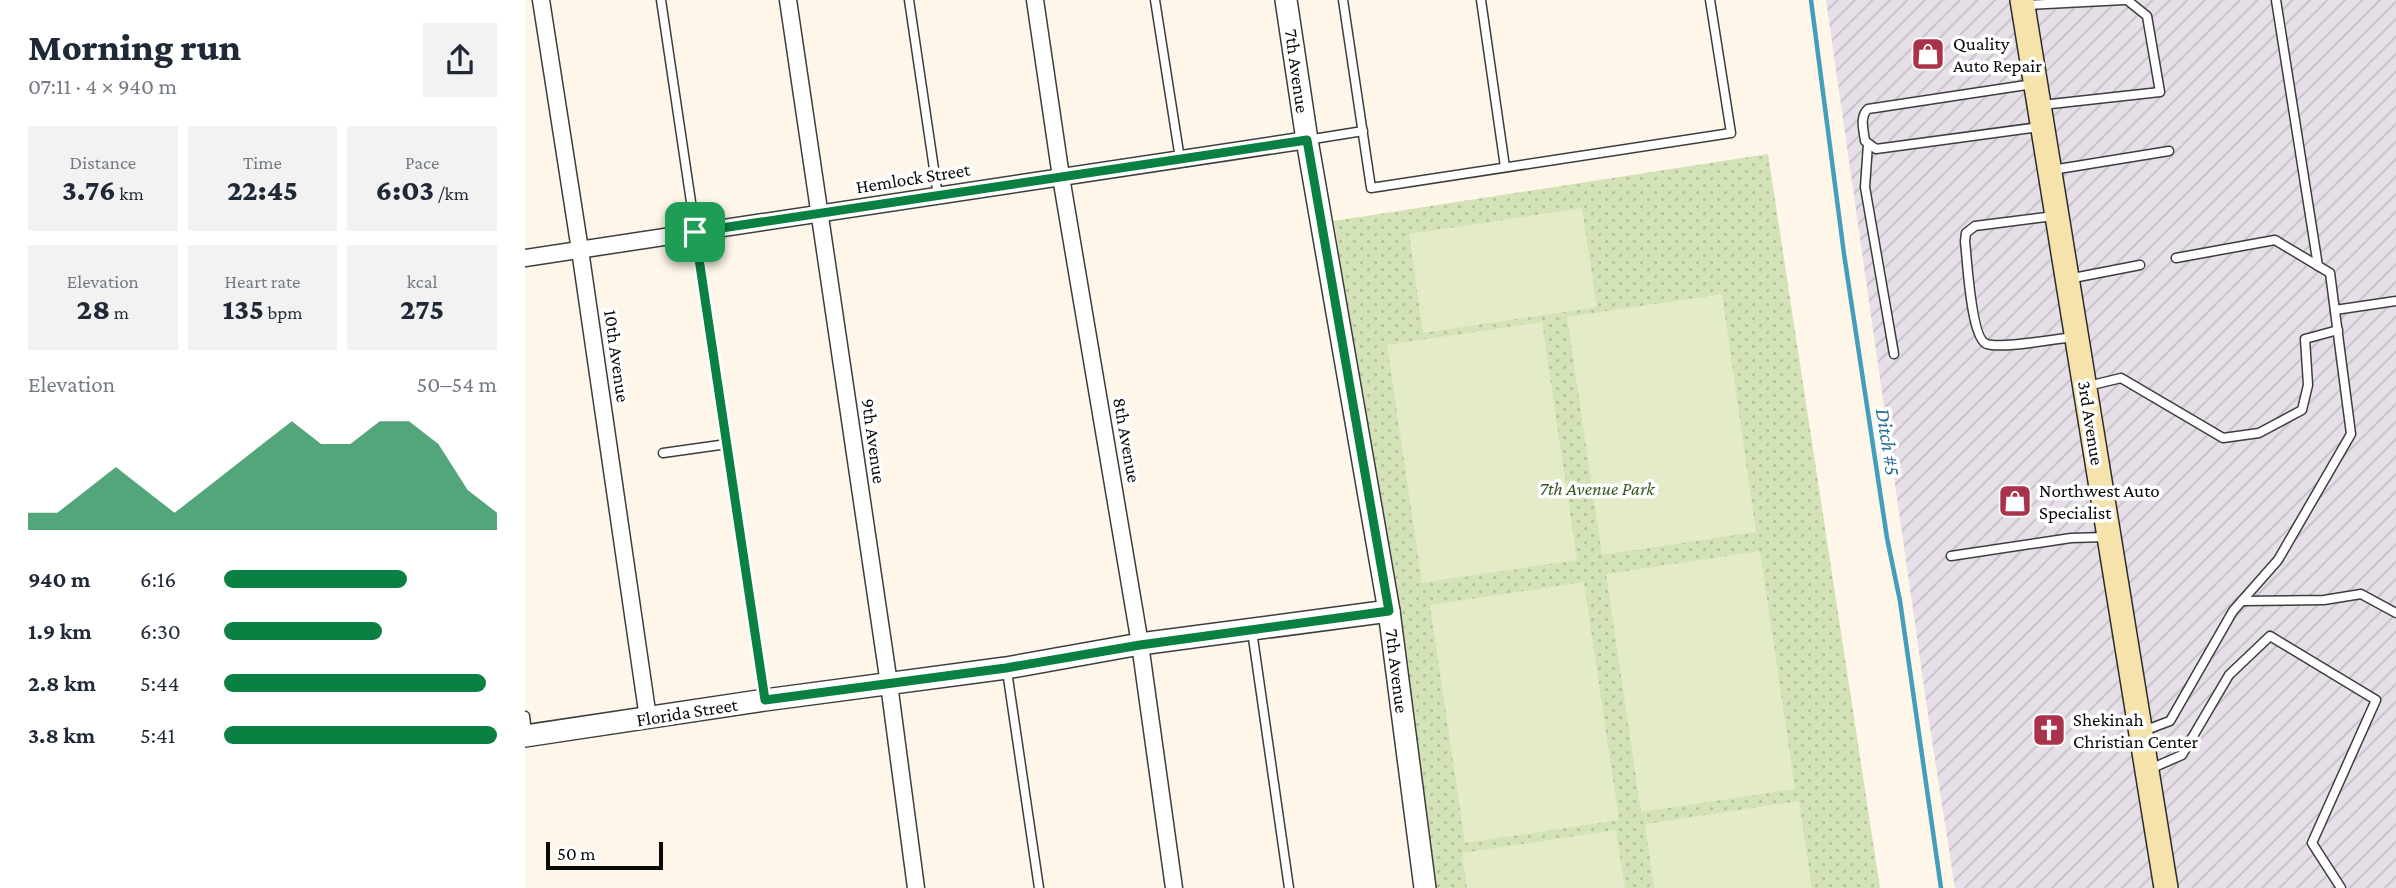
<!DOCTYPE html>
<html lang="en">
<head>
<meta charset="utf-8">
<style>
	:root { --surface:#fff; --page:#f2f2f3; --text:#1f2937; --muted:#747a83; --accent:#0b8043 }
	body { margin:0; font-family:"Crimson Pro",serif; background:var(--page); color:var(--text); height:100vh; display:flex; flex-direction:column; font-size:26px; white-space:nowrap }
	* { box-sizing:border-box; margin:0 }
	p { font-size:23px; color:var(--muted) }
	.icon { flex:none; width:38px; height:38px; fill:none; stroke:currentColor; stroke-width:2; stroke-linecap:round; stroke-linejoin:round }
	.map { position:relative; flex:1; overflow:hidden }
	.drawer { display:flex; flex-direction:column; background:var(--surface); width:525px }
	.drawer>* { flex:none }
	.scale { position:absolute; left:21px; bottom:18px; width:117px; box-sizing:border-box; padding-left:7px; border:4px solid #0a0a0a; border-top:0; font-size:19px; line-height:24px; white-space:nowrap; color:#0a0a0a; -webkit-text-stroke:5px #fff; paint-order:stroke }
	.pin { position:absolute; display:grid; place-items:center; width:60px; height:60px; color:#fff; margin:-30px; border-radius:14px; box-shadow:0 4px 10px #0006 }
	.round { display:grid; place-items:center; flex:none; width:74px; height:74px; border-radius:0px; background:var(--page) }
	.overview { display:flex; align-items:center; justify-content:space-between; height:119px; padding:0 28px }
	h1 { font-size:38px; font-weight:800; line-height:52px }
	.stats { display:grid; grid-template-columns:repeat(3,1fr); gap:10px; height:119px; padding:7px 28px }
	.stats div { display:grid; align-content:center; border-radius:0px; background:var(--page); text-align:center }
	.stats b { font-size:30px; font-weight:800 }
	.stats small { font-size:19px; font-weight:400 }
	.stats p { font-size:19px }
	.chart { height:196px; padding:14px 28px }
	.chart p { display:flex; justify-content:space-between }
	.chart svg { width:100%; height:126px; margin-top:7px; fill:var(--accent); opacity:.7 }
	ul { padding:0 28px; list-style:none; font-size:23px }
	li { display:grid; grid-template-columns:112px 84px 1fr; align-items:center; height:52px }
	li i { height:18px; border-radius:9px; background:var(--accent) }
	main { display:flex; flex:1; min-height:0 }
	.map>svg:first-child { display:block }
	.industrial { fill:url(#industrial-furrows) }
	.green { fill:url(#green-dots) }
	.pitch { fill:#e4ebc8 }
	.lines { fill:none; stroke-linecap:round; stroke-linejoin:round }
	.stream { stroke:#439ebd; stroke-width:4.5 }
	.service-casing { stroke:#3d3d3d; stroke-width:11 }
	.minor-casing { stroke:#3d3d3d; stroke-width:19 }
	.tertiary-casing { stroke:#3d3d3d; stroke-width:24 }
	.secondary-casing { stroke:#2c2c2c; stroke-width:26 }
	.service { stroke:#fff; stroke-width:8 }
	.minor { stroke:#fff; stroke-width:16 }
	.tertiary { stroke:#fff; stroke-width:21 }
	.secondary { stroke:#f6e3ab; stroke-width:23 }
	.route-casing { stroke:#fff; stroke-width:14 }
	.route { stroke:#0b8043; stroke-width:9 }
	.labels { text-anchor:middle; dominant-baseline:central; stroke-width:7; stroke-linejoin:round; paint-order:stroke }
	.poi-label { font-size:19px; fill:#0a0a0a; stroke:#fff; text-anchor:start }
	.street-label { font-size:19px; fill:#0a0a0a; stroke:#fff }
	.park-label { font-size:19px; font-style:italic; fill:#365923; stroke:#fff }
	.water-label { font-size:21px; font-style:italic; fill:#236e8c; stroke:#fff }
</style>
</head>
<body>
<main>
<section class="drawer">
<div class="overview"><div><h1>Morning run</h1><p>07:11 · 4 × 940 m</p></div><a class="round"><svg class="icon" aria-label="share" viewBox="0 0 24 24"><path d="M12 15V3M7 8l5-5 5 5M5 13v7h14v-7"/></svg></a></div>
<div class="stats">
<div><p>Distance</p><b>3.76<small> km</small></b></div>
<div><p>Time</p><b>22:45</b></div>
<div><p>Pace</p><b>6:03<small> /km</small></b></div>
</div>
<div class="stats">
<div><p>Elevation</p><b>28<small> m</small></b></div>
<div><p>Heart rate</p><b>135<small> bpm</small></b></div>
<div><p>kcal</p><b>275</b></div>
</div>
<div class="chart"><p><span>Elevation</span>50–54 m</p>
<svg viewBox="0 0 160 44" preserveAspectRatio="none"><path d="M0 44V38L10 38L20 30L30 22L40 30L50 38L60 30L70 22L80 14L90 6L100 14L110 14L120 6L130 6L140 14L150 30L160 38V44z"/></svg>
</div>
<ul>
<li><b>940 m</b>6:16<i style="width:67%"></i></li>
<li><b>1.9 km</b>6:30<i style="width:58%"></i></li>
<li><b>2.8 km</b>5:44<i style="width:96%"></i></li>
<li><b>3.8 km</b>5:41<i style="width:100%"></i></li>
</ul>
</section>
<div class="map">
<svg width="1871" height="888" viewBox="0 0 1871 888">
	<defs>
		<pattern id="industrial-furrows" width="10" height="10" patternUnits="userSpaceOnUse" patternTransform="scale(1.75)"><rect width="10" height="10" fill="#e6dfe8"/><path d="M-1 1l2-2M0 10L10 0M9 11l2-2" fill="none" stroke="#c4bec6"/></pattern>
		<pattern id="green-dots" width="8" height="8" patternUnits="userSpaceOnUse" patternTransform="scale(1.75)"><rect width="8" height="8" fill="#d4e2b8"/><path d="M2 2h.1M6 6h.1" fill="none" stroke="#b5c19d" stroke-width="1.8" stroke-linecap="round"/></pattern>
	</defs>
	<rect width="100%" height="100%" fill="#fdf6e9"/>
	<polygon class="industrial" points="1301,0 1871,0 1871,888 1430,888 1402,708"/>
	<polygon class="green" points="1243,154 1355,888 911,888 809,221"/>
	<g class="pitch">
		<polygon points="1057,208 1072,307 898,333 884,234"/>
		<polygon points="1197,294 1231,532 1077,555 1042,317"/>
		<polygon points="1017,322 1052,560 897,583 862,345"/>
		<polygon points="1235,551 1270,789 1116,812 1081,574"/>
		<polygon points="1059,582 1094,820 940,843 905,605"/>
		<polygon points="1274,801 1287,888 1129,888 1120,824"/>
		<polygon points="1091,830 1100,888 942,888 937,853"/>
	</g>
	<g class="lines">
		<polyline class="stream" points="1286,0 1319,254 1362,538 1375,601 1416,888"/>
		<defs>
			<g id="service">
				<polyline points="136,0 240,700"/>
				<polyline points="384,0 413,196"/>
				<polyline points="630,0 655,159"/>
				<polyline points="818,0 846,188 1206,133 1185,0"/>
				<polyline points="956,0 980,167"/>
				<polyline points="1751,0 1793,266"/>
				<polyline points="1501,5 1599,0"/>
				<path d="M1508 84 1343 109C1334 117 1339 131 1340 141L1351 149 1514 127"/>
				<polyline points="1517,105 1635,92 1622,16 1602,0"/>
				<polyline points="782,140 838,131"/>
				<polyline points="1343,144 1340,187 1369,354"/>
				<polyline points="1527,170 1644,151"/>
				<path d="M1529 216 1450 226 1441 233 1440 241C1442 258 1446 340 1462 344 1478 349 1529 339 1548 337"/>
				<polyline points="1543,279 1615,265"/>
				<polyline points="1810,310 1871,301"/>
				<polyline points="1563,386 1596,378 1698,438 1734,433 1777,410 1783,385 1780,339 1813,330"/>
				<polyline points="138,453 202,444"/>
				<polyline points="1426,556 1546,538 1581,537"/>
				<polyline points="1717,601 1799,600 1836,594 1871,613"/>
				<polyline points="727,631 764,888"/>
				<polyline points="482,671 514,888"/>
				<polyline points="0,716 2,733"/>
				<polyline points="1618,731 1645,721 1708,611 1753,560 1826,434 1805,273 1750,240 1651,258"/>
				<polyline points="1625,769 1657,755 1704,675 1745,636 1851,700 1787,843 1816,888"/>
			</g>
			<g id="minor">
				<polyline points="16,0 55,250 123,718"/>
				<polyline points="263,0 364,684 391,888"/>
				<polyline points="510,0 536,177 615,644 649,888"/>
				<polyline points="0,258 782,140"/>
			</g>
			<g id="tertiary">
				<polyline points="761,0 782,140 864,611 900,888"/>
				<polyline points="0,736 240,700 481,668 615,644 864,611"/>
			</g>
			<polyline id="secondary" points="1497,0 1641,888"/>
		</defs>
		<use href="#service" class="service-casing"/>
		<use href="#minor" class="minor-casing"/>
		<use href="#tertiary" class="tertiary-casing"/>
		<use href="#secondary" class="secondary-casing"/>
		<use href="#service" class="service"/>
		<use href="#minor" class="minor"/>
		<use href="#tertiary" class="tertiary"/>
		<use href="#secondary" class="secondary"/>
	</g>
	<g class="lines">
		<defs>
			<polygon id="route" points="782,140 864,611 615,645 481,668 240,700 170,232"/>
		</defs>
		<use href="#route" class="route-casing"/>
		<use href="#route" class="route"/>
	</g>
	<defs>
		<symbol id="shop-square" viewBox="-11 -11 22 22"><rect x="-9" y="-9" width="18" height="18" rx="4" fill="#a9334a" stroke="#fff"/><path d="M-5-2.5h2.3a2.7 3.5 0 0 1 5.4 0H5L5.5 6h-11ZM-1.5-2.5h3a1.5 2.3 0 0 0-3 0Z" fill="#fff"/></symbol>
		<symbol id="church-square" viewBox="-11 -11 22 22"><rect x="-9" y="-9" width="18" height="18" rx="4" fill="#a9334a" stroke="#fff"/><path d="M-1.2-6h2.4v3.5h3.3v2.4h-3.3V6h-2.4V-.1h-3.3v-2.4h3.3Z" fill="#fff"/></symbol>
	</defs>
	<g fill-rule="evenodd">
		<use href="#shop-square" x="1384" y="35" width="38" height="38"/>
		<use href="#shop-square" x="1471" y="482" width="38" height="38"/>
		<use href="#church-square" x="1505" y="711" width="38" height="38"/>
	</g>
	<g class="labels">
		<g class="poi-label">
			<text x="1428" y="43">Quality<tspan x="1428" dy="22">Auto Repair</tspan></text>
			<text x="1514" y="490">Northwest Auto<tspan x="1514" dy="22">Specialist</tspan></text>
			<text x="1548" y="719">Shekinah<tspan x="1548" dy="22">Christian Center</tspan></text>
		</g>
		<g class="street-label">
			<text transform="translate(772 71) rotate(82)">7th Avenue</text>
			<text transform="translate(388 178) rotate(-9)">Hemlock Street</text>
			<text transform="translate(92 356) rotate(82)">10th Avenue</text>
			<text transform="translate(1566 423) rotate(81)">3rd Avenue</text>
			<text transform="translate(602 440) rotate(80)">8th Avenue</text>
			<text transform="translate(349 441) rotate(82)">9th Avenue</text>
			<text transform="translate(872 671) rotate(83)">7th Avenue</text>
			<text transform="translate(162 712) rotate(-9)">Florida Street</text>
		</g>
		<g class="park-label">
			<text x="1072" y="488">7th Avenue Park</text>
		</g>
		<g class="water-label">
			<text transform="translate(1363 442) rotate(81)">Ditch #5</text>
		</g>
	</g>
</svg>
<div class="scale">50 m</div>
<div class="pin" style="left:170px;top:232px;background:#1e9e55"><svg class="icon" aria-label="arrive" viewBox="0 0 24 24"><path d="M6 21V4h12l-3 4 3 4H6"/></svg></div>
</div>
</main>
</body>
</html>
